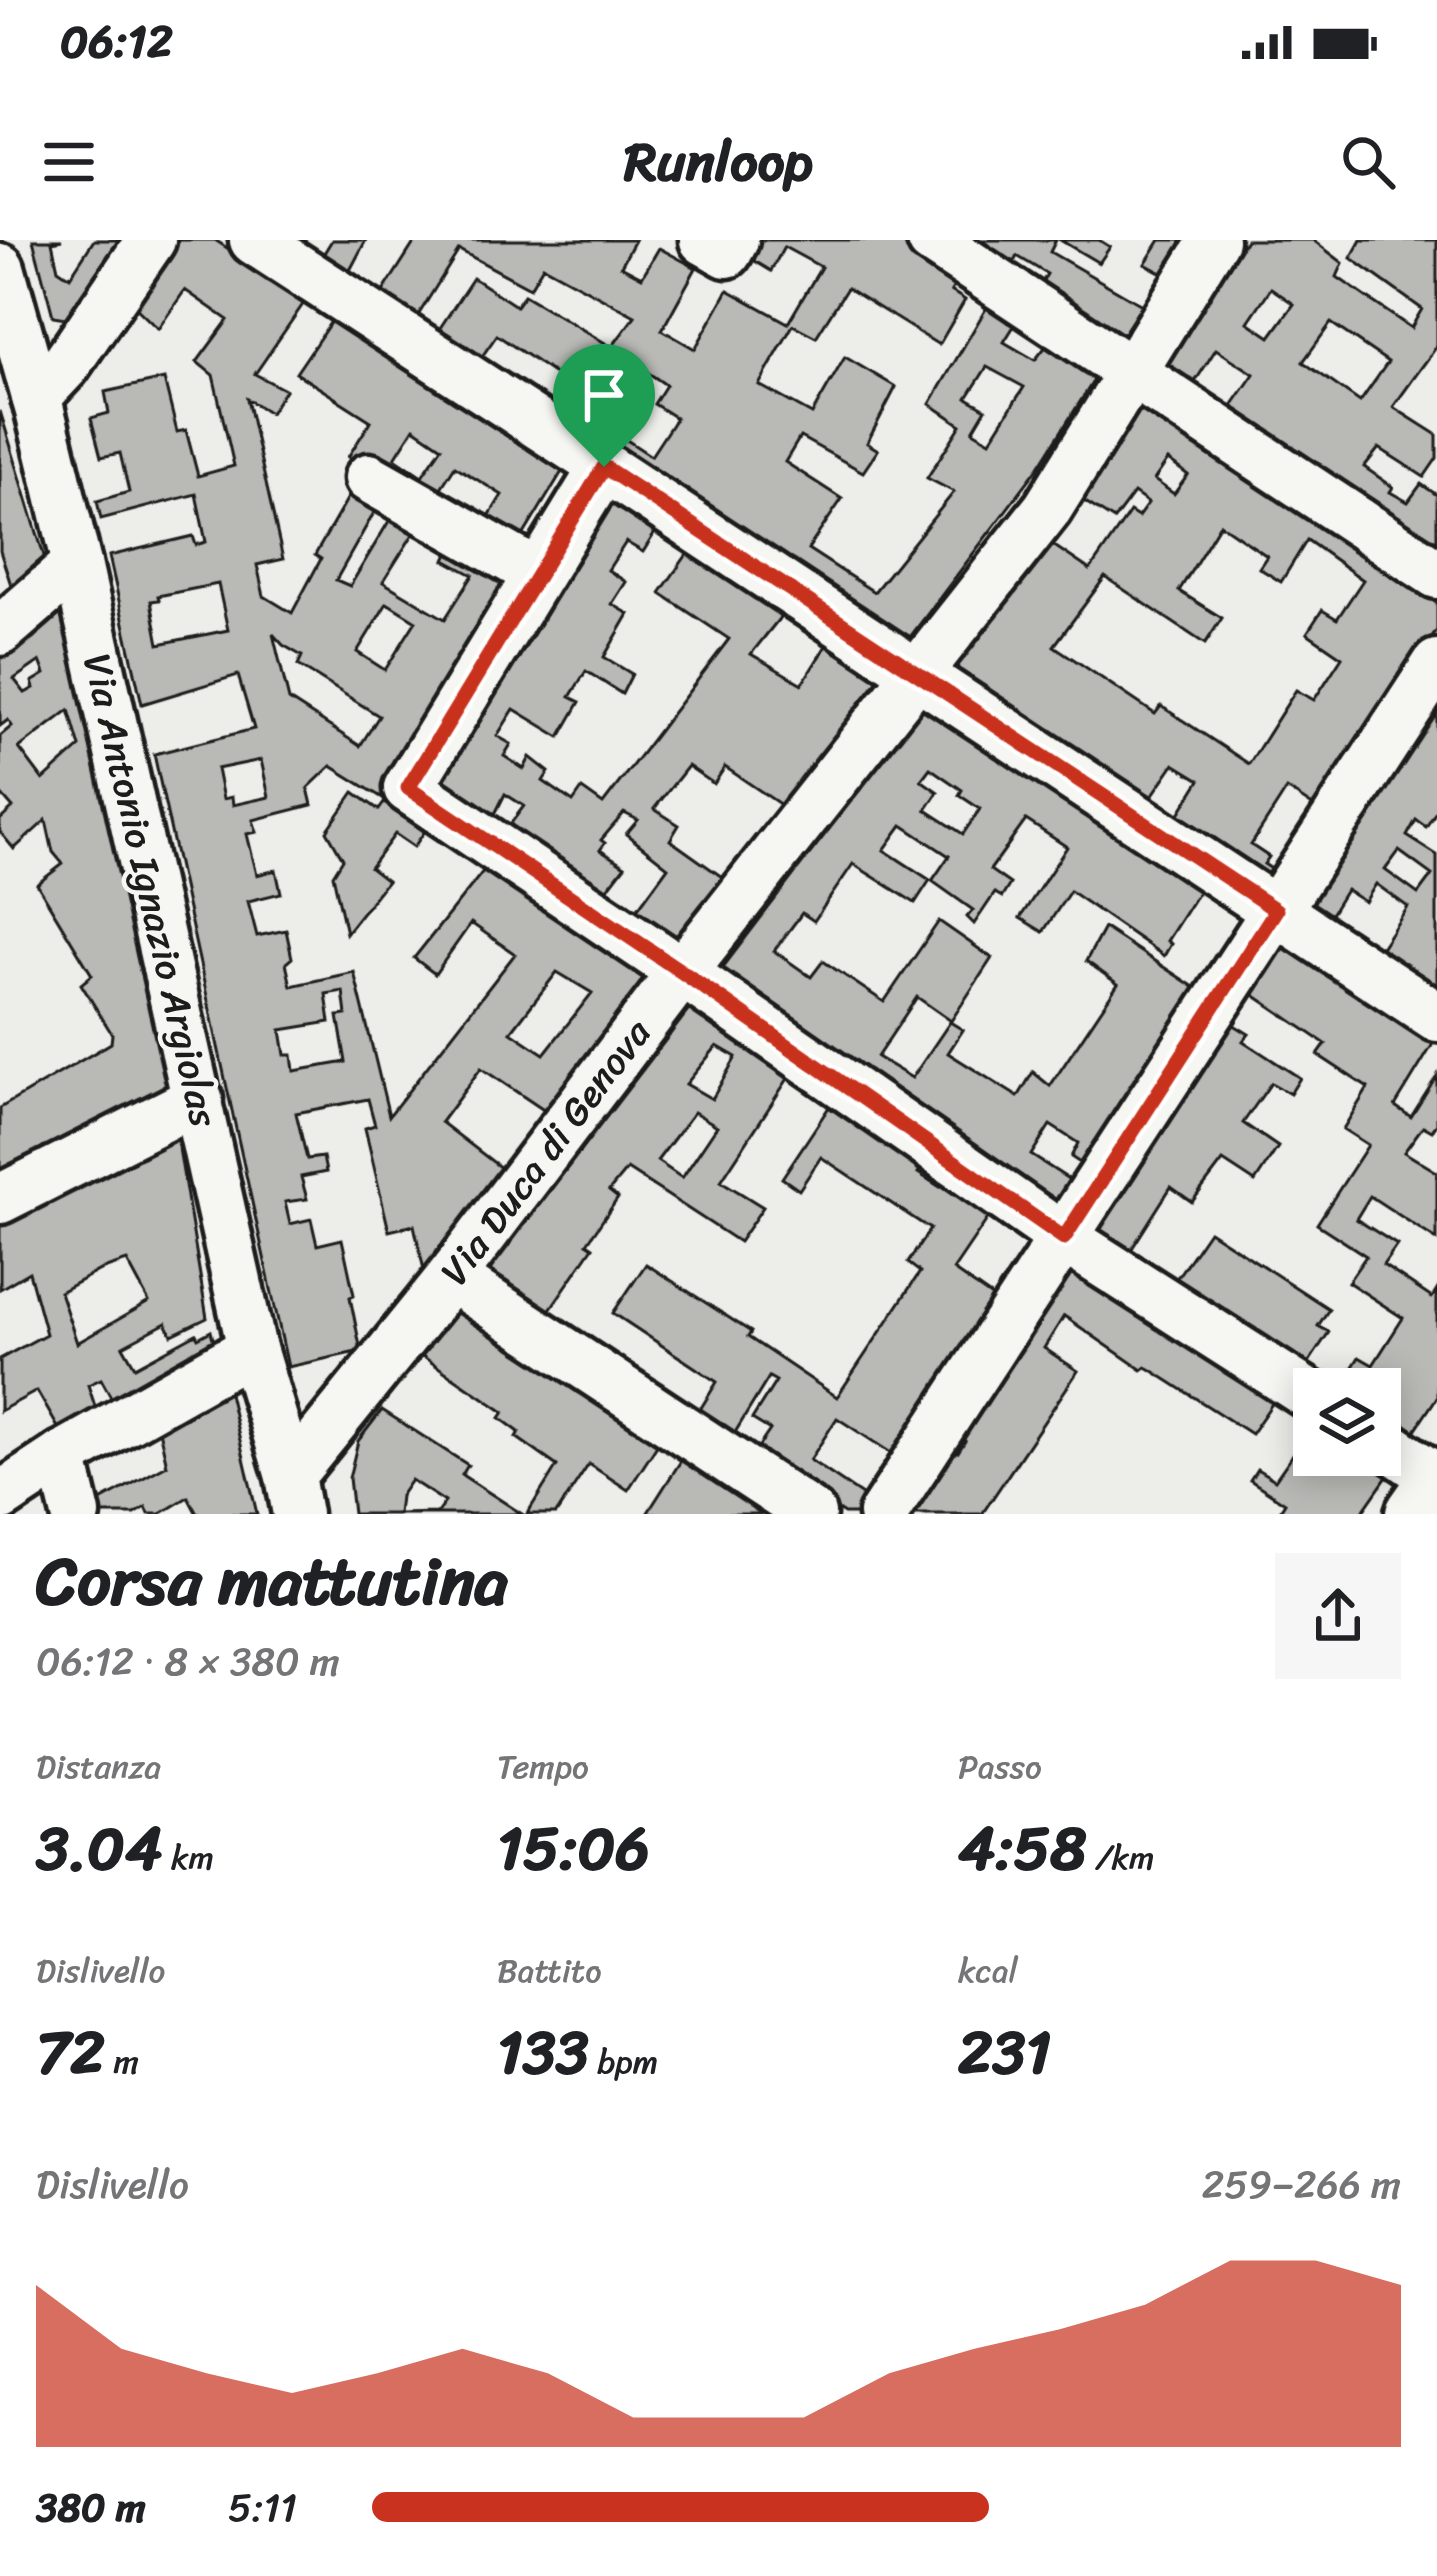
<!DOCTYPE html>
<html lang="it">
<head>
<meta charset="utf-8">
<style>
	:root { --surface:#fff; --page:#f6f6f6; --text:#202124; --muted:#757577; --accent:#c8321e }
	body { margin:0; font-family:Sriracha,sans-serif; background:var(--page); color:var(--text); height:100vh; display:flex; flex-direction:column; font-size:45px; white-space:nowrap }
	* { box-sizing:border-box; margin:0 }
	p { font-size:39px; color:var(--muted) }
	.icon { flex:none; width:66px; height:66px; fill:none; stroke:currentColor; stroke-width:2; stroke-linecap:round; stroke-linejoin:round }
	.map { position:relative; height:1274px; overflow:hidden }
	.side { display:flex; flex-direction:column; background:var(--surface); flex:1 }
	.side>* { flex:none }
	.tools { position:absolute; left:1293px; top:1128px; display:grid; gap:24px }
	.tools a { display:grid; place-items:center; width:108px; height:108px; border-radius:0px; background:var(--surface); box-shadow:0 6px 30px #0003; font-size:60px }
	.pin { position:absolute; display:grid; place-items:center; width:102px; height:102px; color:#fff; margin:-123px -51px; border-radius:50% 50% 50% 0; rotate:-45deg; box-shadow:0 0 12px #0007 }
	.pin .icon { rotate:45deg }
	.round { display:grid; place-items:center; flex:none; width:126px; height:126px; border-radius:0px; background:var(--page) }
	.head { display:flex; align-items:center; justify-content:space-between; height:204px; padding:0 36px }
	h1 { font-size:66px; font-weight:800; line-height:90px }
	.metrics { display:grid; grid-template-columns:repeat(3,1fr); gap:18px; height:204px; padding:12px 36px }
	.metrics div { display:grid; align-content:center }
	.metrics b { font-size:60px; font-weight:800 }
	.metrics small { font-size:33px; font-weight:400 }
	.metrics p { font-size:33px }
	.chart { height:336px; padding:24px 36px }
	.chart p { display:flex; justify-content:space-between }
	.chart svg { width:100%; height:216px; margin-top:12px; fill:var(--accent); opacity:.7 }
	ul { padding:0 36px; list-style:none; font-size:39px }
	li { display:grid; grid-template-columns:192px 144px 1fr; align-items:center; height:90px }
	li i { height:30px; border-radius:15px; background:var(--accent) }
	.status { display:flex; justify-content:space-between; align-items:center; height:84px; padding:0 60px; background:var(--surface); direction:ltr }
	.status svg { height:33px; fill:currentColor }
	header { display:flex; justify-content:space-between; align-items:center; height:156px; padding:0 36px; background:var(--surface); font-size:54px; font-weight:800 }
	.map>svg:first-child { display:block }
	.building { fill:#b9b9b6; stroke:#1c1c1c; stroke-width:3; fill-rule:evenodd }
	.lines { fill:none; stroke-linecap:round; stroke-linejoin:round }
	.minor-casing { stroke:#1c1c1c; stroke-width:57 }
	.tertiary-casing { stroke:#1c1c1c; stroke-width:69 }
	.minor { stroke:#f6f6f2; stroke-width:48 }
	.tertiary { stroke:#f6f6f2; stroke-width:60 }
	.route-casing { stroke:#fff; stroke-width:24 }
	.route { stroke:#c8321e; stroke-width:15 }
	.labels { text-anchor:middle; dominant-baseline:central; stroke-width:9; stroke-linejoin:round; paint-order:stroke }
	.street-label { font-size:39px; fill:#1c1c1c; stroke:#f6f6f2 }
</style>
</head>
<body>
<div class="status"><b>06:12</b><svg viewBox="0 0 49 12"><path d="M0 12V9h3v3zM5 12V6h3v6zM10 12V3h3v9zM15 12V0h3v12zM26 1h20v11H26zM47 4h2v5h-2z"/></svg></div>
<header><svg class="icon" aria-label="menu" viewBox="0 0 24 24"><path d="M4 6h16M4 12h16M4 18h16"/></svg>Runloop<svg class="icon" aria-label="search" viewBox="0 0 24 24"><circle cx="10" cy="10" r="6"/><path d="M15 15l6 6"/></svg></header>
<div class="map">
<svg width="1437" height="1274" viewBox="0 0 1437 1274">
	<rect width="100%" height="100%" fill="#edede9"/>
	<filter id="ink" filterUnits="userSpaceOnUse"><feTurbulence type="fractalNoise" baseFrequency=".00833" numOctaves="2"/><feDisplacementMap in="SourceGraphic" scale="24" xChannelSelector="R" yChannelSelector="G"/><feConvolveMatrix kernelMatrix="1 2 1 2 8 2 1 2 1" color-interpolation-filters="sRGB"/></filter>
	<g filter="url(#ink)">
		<g class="building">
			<polygon points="33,0 62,0 52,2 58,29 70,37 94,0 126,0 72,79 53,76"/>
			<path d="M172 0H215L306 60 255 134 285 150 270 173 247 159 283 319 257 325 264 356 292 373 321 319 315 315 354 247 380 262 336 340 350 346 398 266 422 280 383 342 445 379 473 335 445 320 456 298 520 334 381 557 331 526 308 548 312 565 253 580 257 592 247 594 257 635 276 630 281 653 248 661 257 696 286 690 292 718 286 723 291 746 354 732 389 876 515 714 471 683 435 734 414 718 484 630 648 739 545 871 481 828 441 882 501 928 424 1030 414 985 389 991 365 888 375 885 368 859 296 873 307 919 323 917 326 932 301 937 307 959 285 962 290 984 311 979 317 1005 342 999 354 1055 350 1057 361 1111 288 1127 154 514 254 489 238 435 142 464 109 316 193 296 196 305 206 302 196 254 101 279 97 261 129 252 120 213 101 217 91 178 109 173 105 152 164 139 177 192 186 190 198 236 234 226 213 135 197 122 228 80 185 50 158 89 130 62ZM218 344 228 390 159 404 151 361 159 360 158 356ZM387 363 416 381 385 430 357 412ZM273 394 283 405 302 416 298 425 379 476 360 506 289 460ZM261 520 269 557 233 565 232 557 223 559 217 529ZM557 732 592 753 544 814 511 792ZM343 751 346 775 338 776 346 822 294 831 292 815H285L281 790 330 782 326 754Z"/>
			<polygon points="332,0 366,0 347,36 321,18"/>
			<path d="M416 0H635L621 26 642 37 659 8 696 28 662 90 695 109 728 50 788 83 821 27 784 7 771 31 748 17 758 0H901L959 39 951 51 965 60 939 105 847 48 816 97 793 85 759 145 812 174 845 117 896 147 867 203 878 210 863 232 800 197 785 222 842 259 808 309 874 352 954 252 927 238 961 185 930 164 991 60 1019 78 1004 102 1035 120 1051 100 1099 132 1038 228 901 409 563 181 581 152 497 95 476 125 434 97 473 38 516 66 524 55 612 107 635 76 543 26 530 48 459 10 414 82 379 58ZM987 127 1024 147 990 201 973 191 986 169 967 158ZM647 132 666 145 654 164 676 178 651 216 610 189Z"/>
			<polygon points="970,0 1056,0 1050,12 1142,65 1120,99 1040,46 1047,34 1017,16 1011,28"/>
			<polygon points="1060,0 1099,0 1110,7 1099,23"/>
			<polygon points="1160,0 1185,0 1162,33 1145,24"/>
			<path d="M1246 0H1313L1343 23 1337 37 1411 88 1422 69 1351 18 1361 0H1437V106L1393 167 1437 195V218L1424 237 1379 208 1364 227 1393 247 1390 252 1408 262 1421 244 1437 255V307L1229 170 1254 134 1216 109 1193 145 1164 127ZM1271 48 1294 64 1270 97 1248 82ZM1331 83 1388 122 1360 162 1303 122Z"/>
			<path d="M334 77 563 230 515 309 480 291 502 255 455 226 432 262 348 217 371 181 296 133ZM414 188 442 207 422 236 395 218Z"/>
			<path d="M1142 159 1437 354V390L1317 569 1287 549 1251 605 1269 617 1264 624 1276 632 1267 647 1172 585 1200 540 1174 524 1145 566 947 436 1050 303 1090 330 1130 272 1138 277 1148 263 1134 253 1114 280 1079 258ZM1168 220 1188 235 1174 254 1154 240ZM1220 284 1267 316 1259 328 1281 342 1307 300 1363 340 1337 379 1322 370 1307 393 1342 417 1314 460 1296 450 1249 524 1161 466 1155 474 1054 406 1105 337 1205 404 1222 378 1179 351Z"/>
			<polygon points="0,171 45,319 12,348 0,311"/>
			<polygon points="605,259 656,291 643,312 626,302 608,330 626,342 612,364 629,374 604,417 632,434 622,454 586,431 570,457 580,462 560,497 514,469 497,496 511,504 504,516 524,529 530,517 549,532 543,541 573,562 582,549 603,564 729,399 660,353 688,313 782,375 751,414 802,444 827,404 880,439 781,565 725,527 714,544 688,526 654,569 679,585 670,600 725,639 672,708 630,679 668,627 626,594 638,580 624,573 601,600 605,603 600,610 625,626 599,660 502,595 524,566 505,554 489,586 432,548"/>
			<path d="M57 361 80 436 169 847 0 936V868L111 803 112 794 81 744 92 735 37 644 63 624 53 612 46 580 14 609 0 592V580L13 568 0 553V496L12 486 8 480 0 486V412ZM40 421 45 434 32 442 34 448 25 453 14 439ZM69 470 80 507 43 540 19 508Z"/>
			<path d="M1437 461V570L1426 587 1416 580 1407 596 1437 615V759L1374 718 1408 667 1376 644 1365 662 1346 650 1325 684 1301 670ZM1399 611 1432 635 1418 654 1385 630Z"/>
			<path d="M923 466 1199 651 1167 701 1171 704 1164 716 1070 651 1043 692 1020 678 1067 607 1026 580 990 630 1010 644 1002 657 995 653 974 684 967 677 973 670 932 641 949 616 902 585 884 610 930 640 915 663 853 624 814 681 802 673 774 711 811 737 823 721 884 762 939 681 992 718 951 781 917 757 877 817 912 838 950 782 963 790 948 813 1018 857 1033 832 1050 846 1118 744 1086 721 1104 688 1200 751 1083 925 1071 917 1078 903 1050 885 1031 915 1073 942 1060 963 717 735ZM930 528 962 550 959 555 980 569 963 594 926 570 938 552 921 540Z"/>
			<polygon points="354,552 379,570 384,563 425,591 414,607 395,594 370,628 387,641 346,693 333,635 343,619 327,591"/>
			<polygon points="1279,701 1433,804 1395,866 1411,877 1437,836 1437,883 1432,891 1423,886 1404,912 1437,932 1437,1000 1370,956 1356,979 1397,1005 1383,1025 1432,1058 1437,1050 1437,1157 1411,1196 1380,1176 1380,1149 1339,1149 1359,1117 1373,1125 1403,1078 1348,1042 1366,1016 1317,984 1368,905 1343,889 1368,848 1318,815 1326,804 1248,751"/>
			<path d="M691 767 791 834 721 941 763 967 739 1002 627 929 609 951 618 958 587 1003 593 1007 544 1078 483 1037ZM717 806 736 817 712 859 686 844ZM694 872 717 886 682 938 657 921Z"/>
			<polygon points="1226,780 1249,794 1243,801 1300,838 1290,854 1271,843 1243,883 1278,907 1255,942 1223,921 1192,962 1171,947 1131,1010 1091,984"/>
			<polygon points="833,861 925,922 918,933 940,947 948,936 995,968 953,1030 996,1060 894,1215 837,1178 810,1220 868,1259 857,1274 844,1274 753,1215 770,1190 752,1179 776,1141 769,1137 731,1199 696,1176 717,1142 613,1073 646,1024 751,1092 748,1097 837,1157 920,1032 908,1023 930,989 821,917 799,950 782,938"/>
			<path d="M174 878 207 1078 172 1095 166 1083 123 1106 135 1127 196 1094 198 1098 211 1091 217 1115 117 1168 101 1139 88 1145 99 1178 64 1198 37 1151 0 1171V1119L46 1094 29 1032 0 1049V973ZM127 1021 149 1062 77 1103 60 1052 100 1030Z"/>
			<polygon points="1209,991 1329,1069 1318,1086 1329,1092 1305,1128 1174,1042"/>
			<polygon points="1070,1017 1278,1155 1251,1194 1150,1129 1146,1127 1142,1130 1064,1076 1044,1108 1078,1131 982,1274 901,1274 947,1204 958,1212 965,1201 955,1193"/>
			<polygon points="459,1067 660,1201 628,1250 589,1224 556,1274 527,1274 557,1226 516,1197 519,1192 500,1178 504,1172 422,1116"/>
			<polygon points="225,1136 257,1274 197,1274 188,1257 160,1274 149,1274 146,1267 135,1274 93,1274 91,1266 167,1225 155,1173"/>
			<path d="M382 1170 468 1225 462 1235 522 1274H353L349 1238 358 1201ZM411 1240 445 1262 437 1273 398 1274 400 1256Z"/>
			<polygon points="1314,1184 1314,1215 1369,1215 1391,1231 1361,1274 1278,1274 1285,1263 1250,1240 1257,1229 1275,1240"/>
			<polygon points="684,1216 771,1274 647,1274"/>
		</g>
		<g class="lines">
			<defs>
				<g id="minor">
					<polyline points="254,0 604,227 1437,777"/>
					<polyline points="704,0 727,13 734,0"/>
					<polyline points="932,0 1437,334"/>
					<polyline points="0,28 40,171 77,324 252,1109 290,1236 297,1274"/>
					<polyline points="36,157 65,126 151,0"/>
					<polyline points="604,227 408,548 682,732 1064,998 1314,1158"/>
					<polyline points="369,238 538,334"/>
					<polyline points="0,391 77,324"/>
					<polyline points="0,959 198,859"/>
					<polyline points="451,1037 811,1274"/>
					<polyline points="1380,1200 1437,1239"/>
					<polyline points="62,1216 76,1274"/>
					<polyline points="290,1236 451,1037 682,732 1048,268 1214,0"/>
					<polyline points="0,1257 62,1216 252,1109"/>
					<polyline points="883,1274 1437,424"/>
				</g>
				<polyline id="tertiary" points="1416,1274 1437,1244"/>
			</defs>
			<use href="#minor" class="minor-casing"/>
			<use href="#tertiary" class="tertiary-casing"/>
			<use href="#minor" class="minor"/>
			<use href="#tertiary" class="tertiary"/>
		</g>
	</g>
	<g class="lines" filter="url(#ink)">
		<defs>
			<polygon id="route" points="604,227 1276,670 1064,998 682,732 408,548"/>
		</defs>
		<use href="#route" class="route-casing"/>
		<use href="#route" class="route"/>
	</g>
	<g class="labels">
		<g class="street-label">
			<text transform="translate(151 650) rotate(77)">Via Antonio Ignazio Argiolas</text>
			<text transform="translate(545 912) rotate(-53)">Via Duca di Genova</text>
		</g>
	</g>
</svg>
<div class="tools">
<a><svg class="icon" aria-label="layers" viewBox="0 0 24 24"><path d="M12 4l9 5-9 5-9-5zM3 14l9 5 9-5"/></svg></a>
</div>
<div class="pin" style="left:604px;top:227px;background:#1e9e55"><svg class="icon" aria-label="arrive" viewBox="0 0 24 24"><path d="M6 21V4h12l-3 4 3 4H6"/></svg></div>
</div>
<section class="side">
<div class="head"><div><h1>Corsa mattutina</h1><p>06:12 · 8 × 380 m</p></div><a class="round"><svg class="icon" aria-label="share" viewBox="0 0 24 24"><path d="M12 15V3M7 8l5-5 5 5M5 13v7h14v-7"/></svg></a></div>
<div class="metrics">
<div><p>Distanza</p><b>3.04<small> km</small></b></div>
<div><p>Tempo</p><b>15:06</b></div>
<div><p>Passo</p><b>4:58<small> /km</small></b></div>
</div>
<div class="metrics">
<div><p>Dislivello</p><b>72<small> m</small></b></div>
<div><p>Battito</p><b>133<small> bpm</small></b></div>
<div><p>kcal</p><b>231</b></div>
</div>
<div class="chart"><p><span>Dislivello</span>259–266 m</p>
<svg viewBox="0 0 160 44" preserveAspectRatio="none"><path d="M0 44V11L10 24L20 29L30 33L40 29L50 24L60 29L70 38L80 38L90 38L100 29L110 24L120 20L130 15L140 6L150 6L160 11V44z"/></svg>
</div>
<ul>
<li><b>380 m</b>5:11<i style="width:60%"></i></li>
</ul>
</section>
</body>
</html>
